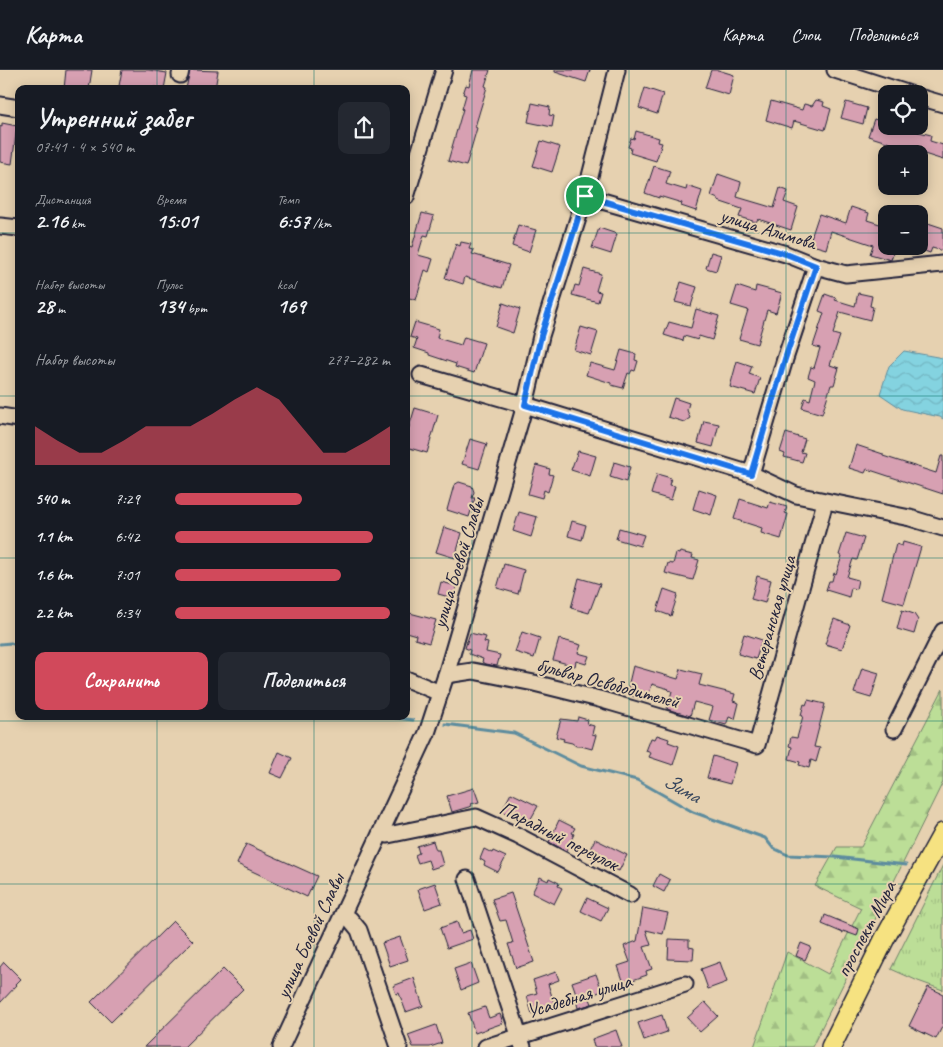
<!DOCTYPE html>
<html lang="ru">
<head>
<meta charset="utf-8">
<style>
	:root { --surface:#171b24; --page:#242831; --text:#f1f3f6; --muted:#9ea1a6; --line:#363941; --accent:#d1495b }
	body { margin:0; font-family:Caveat,sans-serif; background:var(--page); color:var(--text); height:100vh; display:flex; flex-direction:column; font-size:19px; white-space:nowrap }
	* { box-sizing:border-box; margin:0 }
	p { font-size:16px; color:var(--muted) }
	.icon { flex:none; width:28px; height:28px; fill:none; stroke:currentColor; stroke-width:2; stroke-linecap:round; stroke-linejoin:round }
	.map { position:relative; flex:1; overflow:hidden }
	.panel { position:absolute; left:15px; top:15px; width:395px; height:635px; display:flex; flex-direction:column; background:var(--surface); border-radius:10px; box-shadow:0 2px 12px #0003 }
	.panel>* { flex:none }
	.fabs { position:absolute; left:878px; top:15px; display:grid; gap:10px }
	.fabs a { display:grid; place-items:center; width:50px; height:50px; border-radius:10px; background:var(--surface); box-shadow:0 2px 12px #0003; font-size:25px }
	.pin { position:absolute; display:grid; place-items:center; width:42px; height:42px; color:#fff; margin:-21px; border:2px solid #fff; border-radius:50%; box-shadow:0 1px 5px #0007 }
	.round { display:grid; place-items:center; flex:none; width:52px; height:52px; border-radius:10px; background:var(--page) }
	.overview { display:flex; align-items:center; justify-content:space-between; height:85px; padding:0 20px }
	h1 { font-size:28px; font-weight:700; line-height:38px }
	.stats { display:grid; grid-template-columns:repeat(3,1fr); gap:8px; height:85px; padding:5px 20px }
	.stats div { display:grid; align-content:center }
	.stats b { font-size:21px; font-weight:700 }
	.stats small { font-size:14px; font-weight:400 }
	.stats p { font-size:14px }
	.chart { height:140px; padding:10px 20px }
	.chart p { display:flex; justify-content:space-between }
	.chart svg { width:100%; height:90px; margin-top:5px; fill:var(--accent); opacity:.7 }
	.action { display:flex; gap:10px; margin-top:auto; padding:10px 20px }
	.action a { flex:1; height:58px; border-radius:10px; background:var(--accent); color:#fff; font-size:20px; font-weight:700; line-height:58px; text-align:center }
	.action a+a { background:var(--page); color:var(--text) }
	ul { padding:0 20px; list-style:none; font-size:16px }
	li { display:grid; grid-template-columns:80px 60px 1fr; align-items:center; height:38px }
	li i { height:12px; border-radius:6px; background:var(--accent) }
	header { display:flex; align-items:center; gap:30px; box-sizing:border-box; height:70px; padding:0 25px; background:var(--surface); border-bottom:1px solid var(--line) }
	header strong { font-size:24px }
	nav { display:flex; gap:28px; margin-inline-start:auto; font-size:18px }
	.map>svg:first-child { display:block }
	.grass { fill:url(#grass-tufts); stroke:#6f8069 }
	.forest { fill:url(#forest-firs); stroke:#6f8069 }
	.water { fill:url(#water-waves); stroke:#5d8c9e }
	.lines { fill:none; stroke-linecap:round; stroke-linejoin:round }
	.stream { stroke:#5d8c9e; stroke-width:3 }
	.building { fill:#d7a0b2; stroke:#22223b }
	.minor-casing { stroke:#22223b; stroke-width:19 }
	.major-casing { stroke:#22223b; stroke-width:22 }
	.minor { stroke:#e6d1b0; stroke-width:15 }
	.major { stroke:#f6e281; stroke-width:19 }
	.route-casing { stroke:#fff; stroke-width:10 }
	.route { stroke:#1a73e8; stroke-width:6 }
	.grid { fill:none; stroke:#0f766e; stroke-width:1; stroke-opacity:0.55 }
	.labels { text-anchor:middle; dominant-baseline:central; stroke-width:4; stroke-linejoin:round; paint-order:stroke }
	.street-label { font-size:20px; fill:#22223b; stroke:#e6d1b0 }
	.water-label { font-size:21px; font-style:italic; fill:#36455c; stroke:#e6d1b0 }
</style>
</head>
<body>
<header>
<strong>Карта</strong>
<nav><a>Карта</a><a>Слои</a><a>Поделиться</a></nav>
</header>
<div class="map">
<svg width="943" height="977" viewBox="0 0 943 977">
	<defs>
		<pattern id="grass-tufts" width="24" height="20" patternUnits="userSpaceOnUse" patternTransform="scale(1.25)"><rect width="24" height="20" fill="#bcde97"/><path d="M3 7l-1-3M5 7V3M7 7l1-3M15 17l-1-3M17 17v-4M19 17l1-3" fill="none" stroke="#a1be83"/></pattern>
		<pattern id="forest-firs" width="22" height="20" patternUnits="userSpaceOnUse" patternTransform="scale(1.25)"><rect width="22" height="20" fill="#bcde97"/><path d="M5 1l3.5 6h-7zM16 11l3.5 6h-7z" fill="#a1be83"/></pattern>
		<pattern id="water-waves" width="16" height="10" patternUnits="userSpaceOnUse" patternTransform="scale(1.25)"><rect width="16" height="10" fill="#84d3e0"/><path d="M0 5q4-4 8 0t8 0" fill="none" stroke="#72b5c1"/></pattern>
	</defs>
	<rect width="100%" height="100%" fill="#e6d1b0"/>
	<filter id="ink" filterUnits="userSpaceOnUse"><feTurbulence type="fractalNoise" baseFrequency=".02" numOctaves="2"/><feDisplacementMap in="SourceGraphic" scale="10" xChannelSelector="R" yChannelSelector="G"/><feConvolveMatrix kernelMatrix="1 2 1 2 8 2 1 2 1" color-interpolation-filters="sRGB"/></filter>
	<g filter="url(#ink)">
		<polygon class="grass" points="943,795 943,920 918,911 891,899"/>
		<polygon class="forest" points="943,619 943,712 812,977 754,977 787,882 828,904 861,838 815,816 837,777 861,777"/>
		<polygon class="water" points="904,281 943,288 943,349 940,347 902,339 880,324 889,296"/>
		<g class="lines">
			<g class="stream">
				<polyline points="0,574 11,573 19,577"/>
				<polyline points="383,646 413,650"/>
				<polyline points="445,654 514,663 581,696 637,710 693,742 765,768 773,778 788,785 835,787 906,795"/>
			</g>
		</g>
		<g class="building">
			<polygon points="66,0 92,0 89,19 64,19"/>
			<polygon points="122,0 148,0 167,3 164,19 154,17 154,19 136,19 119,16"/>
			<polygon points="190,0 218,1 215,19 186,19"/>
			<polygon points="473,0 490,0 485,16 487,17 475,57 477,58 466,96 448,91 463,39 462,39 466,25 463,24 466,15 469,16"/>
			<polygon points="555,0 590,0 586,12 555,2"/>
			<polygon points="711,0 718,0 734,5 729,25 705,18"/>
			<polygon points="645,18 663,24 657,44 639,38"/>
			<polygon points="816,30 824,32 823,36 831,39 825,60 794,51 792,58 766,50 771,31 802,40 804,34 812,36"/>
			<polygon points="846,32 867,38 863,54 841,48"/>
			<polygon points="532,33 550,37 549,45 554,46 552,57 528,52"/>
			<polygon points="874,49 886,53 886,56 898,56 906,58 907,56 917,56 915,61 931,65 930,71 943,75 943,90 868,66"/>
			<polygon points="2,53 17,56 12,94 0,92 0,56 2,57"/>
			<polygon points="636,61 659,68 658,72 662,73 656,91 630,83 631,78 628,77 631,68 634,69"/>
			<polygon points="541,71 560,77 552,102 533,96"/>
			<polygon points="654,96 670,101 666,114 686,120 687,116 702,121 696,141 681,136 682,133 659,126 659,128 645,123"/>
			<polygon points="718,104 741,112 737,127 774,138 780,118 788,121 784,132 798,137 791,160 758,149 756,152 739,147 742,139 718,131 718,129 711,126"/>
			<polygon points="851,137 869,143 867,150 886,156 886,176 895,176 891,190 870,184 873,175 831,161 826,179 809,174 819,144 846,153"/>
			<polygon points="422,143 434,146 428,166 424,165 418,185 433,189 429,202 425,200 416,230 406,227 406,175 412,177"/>
			<polygon points="920,153 927,155 928,153 943,158 943,181 932,178 930,183 919,179 919,158"/>
			<polygon points="518,155 536,160 529,182 512,176"/>
			<polygon points="599,158 617,164 611,184 592,178"/>
			<polygon points="461,172 471,174 469,179 474,180 472,184 509,195 502,218 465,207 463,214 445,208 456,174 460,176"/>
			<polygon points="711,182 721,185 716,201 706,198"/>
			<polygon points="584,199 601,204 596,221 601,222 598,232 572,225 575,215 579,216"/>
			<polygon points="681,212 697,217 691,236 675,232"/>
			<polygon points="737,216 755,222 756,216 782,223 776,243 767,240 757,274 739,269 748,240 731,235"/>
			<polygon points="858,223 872,226 870,236 873,237 870,250 840,242 833,264 840,266 830,295 839,298 834,315 831,315 822,344 802,338 805,328 810,330 815,310 808,307 811,297 814,298 820,278 813,276 824,243 819,241 825,224 836,228 835,230 855,236"/>
			<polygon points="503,233 520,239 513,263 496,257"/>
			<polygon points="696,239 719,246 712,270 699,266 698,270 684,266 683,271 664,265 669,252 691,258"/>
			<polygon points="415,252 439,259 437,268 461,275 464,267 484,273 474,303 455,297 456,294 429,285 429,283 414,278 417,269 410,267"/>
			<polygon points="581,257 598,262 591,285 574,280"/>
			<polygon points="621,280 636,284 635,290 638,291 635,301 632,300 630,304 628,303 623,318 611,315 611,313 586,305 590,293 615,300"/>
			<polygon points="737,291 752,296 749,304 760,308 755,324 730,317"/>
			<polygon points="674,328 689,333 687,340 690,348 684,352 668,347"/>
			<polygon points="415,338 438,345 427,383 406,377 406,367"/>
			<polygon points="704,351 719,354 713,377 698,373"/>
			<polygon points="786,363 805,369 801,382 805,383 802,392 784,387 785,384 780,382"/>
			<polygon points="470,369 487,374 479,399 462,394"/>
			<polygon points="856,375 883,384 883,386 936,403 941,386 943,386 943,424 867,399 865,403 849,398"/>
			<polygon points="578,381 596,386 590,406 571,400"/>
			<polygon points="614,392 630,397 626,412 610,407"/>
			<polygon points="536,395 550,399 549,404 553,405 548,422 544,420 542,428 528,424"/>
			<polygon points="657,404 671,408 669,415 675,416 671,430 651,424"/>
			<polygon points="459,412 472,416 474,422 472,428 475,428 469,447 447,440 454,415"/>
			<polygon points="699,419 717,425 711,445 693,439"/>
			<polygon points="740,429 768,438 770,432 787,437 785,443 788,444 781,469 761,463 762,458 734,449"/>
			<polygon points="519,442 537,447 531,467 513,461"/>
			<polygon points="572,451 586,455 582,470 568,466"/>
			<polygon points="444,457 462,463 455,488 436,482"/>
			<polygon points="619,458 644,465 640,476 616,469"/>
			<polygon points="846,463 864,468 857,490 853,489 847,507 858,510 856,519 851,518 849,527 826,520 829,511 832,511 834,503 836,504 842,486 839,485"/>
			<polygon points="903,472 921,477 904,534 882,528 896,474 902,476"/>
			<polygon points="680,482 693,485 692,488 699,490 693,510 665,503 668,493 673,494 676,483 679,484"/>
			<polygon points="504,494 524,500 518,524 497,518"/>
			<polygon points="757,506 771,510 765,533 751,529"/>
			<polygon points="579,508 600,514 589,543 571,538"/>
			<polygon points="441,512 457,516 453,528 438,524"/>
			<polygon points="664,519 678,524 671,546 657,541"/>
			<polygon points="902,540 914,544 918,550 914,564 897,559"/>
			<polygon points="406,542 436,550 429,573 415,569 416,565 406,562"/>
			<polygon points="834,549 850,555 842,579 825,574"/>
			<polygon points="522,562 540,568 534,588 515,582"/>
			<polygon points="470,563 486,567 484,572 488,573 486,582 500,585 497,596 485,594 482,592 483,589 469,584 470,580 465,578"/>
			<polygon points="744,564 762,570 756,589 738,584"/>
			<polygon points="559,569 581,575 578,583 589,586 586,594 576,591 575,596 553,590"/>
			<polygon points="633,596 678,609 681,599 702,604 699,615 735,624 733,631 739,633 735,649 729,647 726,655 709,650 713,637 694,632 690,646 667,639 672,621 668,620 669,619 652,614 647,630 632,626 634,618 628,617"/>
			<polygon points="862,598 879,603 871,628 854,623"/>
			<polygon points="808,630 825,634 815,673 814,677 820,678 816,692 811,690 809,698 799,695 800,692 789,689 792,677 789,676 791,667 797,668 803,646 801,645 804,634 806,635"/>
			<polygon points="578,647 588,650 587,654 594,656 592,664 596,665 592,679 581,676 576,676 572,673 563,671 564,669 556,667 561,649 577,651"/>
			<polygon points="657,665 669,669 668,672 679,676 673,695 649,687 651,683 646,681 651,668 655,669"/>
			<polygon points="279,682 292,688 282,708 270,703"/>
			<polygon points="713,686 736,693 730,714 707,708"/>
			<polygon points="474,718 479,732 471,734 472,736 452,742 447,726"/>
			<polygon points="511,723 538,736 528,754 502,741"/>
			<polygon points="559,750 575,758 572,763 574,764 566,781 549,772"/>
			<polygon points="595,769 627,785 619,801 587,785"/>
			<polygon points="433,771 436,780 439,780 443,795 431,799 428,790 418,793 415,785 419,783 417,776"/>
			<polygon points="246,774 317,806 307,827 237,794"/>
			<polygon points="484,779 492,783 493,781 506,787 498,802 484,795 485,792 480,789"/>
			<polygon points="659,804 670,810 664,822 653,816"/>
			<polygon points="540,807 548,811 549,808 559,813 558,816 562,818 554,834 532,823"/>
			<polygon points="435,813 442,833 425,839 418,819"/>
			<polygon points="511,823 534,892 516,898 508,874 513,873 506,850 500,851 492,829"/>
			<polygon points="587,828 608,838 601,851 581,841"/>
			<polygon points="643,838 668,843 663,864 646,860 651,875 644,877 652,899 646,901 647,905 624,913 618,896 630,892 624,876 637,871"/>
			<polygon points="825,845 859,859 857,866 843,861 843,863 822,854"/>
			<polygon points="173,851 193,871 111,952 91,932"/>
			<polygon points="457,852 461,863 470,860 473,869 447,878 440,858"/>
			<polygon points="400,867 408,890 390,896 382,873"/>
			<polygon points="669,869 689,870 689,877 694,878 693,890 668,889"/>
			<polygon points="801,873 811,877 805,890 796,886"/>
			<polygon points="4,892 21,909 16,914 17,915 0,933 0,897"/>
			<polygon points="720,892 727,912 708,919 701,899"/>
			<polygon points="471,893 478,913 461,920 454,899"/>
			<polygon points="223,899 243,919 184,977 144,977"/>
			<polygon points="556,902 559,910 548,914 555,936 532,944 527,926 537,923 533,910"/>
			<polygon points="596,904 602,921 589,926 592,934 578,938 576,930 578,929 572,912"/>
			<polygon points="414,908 423,936 406,942 399,923 396,924 393,916"/>
			<polygon points="928,917 943,924 943,955 936,969 909,956"/>
			<polygon points="705,932 718,946 700,962 687,948"/>
			<polygon points="485,937 489,948 500,944 503,953 475,963 468,943"/>
			<polygon points="662,945 667,962 644,970 638,953"/>
			<polygon points="436,955 442,973 430,977 413,977 408,965"/>
			<polygon points="616,960 622,977 594,977 592,969"/>
		</g>
		<g class="lines">
			<defs>
				<g id="minor">
					<polyline points="835,0 910,24"/>
					<polyline points="180,5 181,0"/>
					<polyline points="919,27 943,34"/>
					<polyline points="0,35 19,38"/>
					<polyline points="585,126 786,184 816,196 846,204 942,194"/>
					<polyline points="406,127 444,0"/>
					<polyline points="0,156 19,158"/>
					<polyline points="421,305 525,335 751,404 796,425 910,448 943,458"/>
					<polyline points="0,346 19,349"/>
					<polyline points="751,404 785,289 816,196"/>
					<polyline points="446,605 473,601 534,613 599,629 757,675 825,432"/>
					<polyline points="406,609 440,623"/>
					<polyline points="894,659 943,561"/>
					<polyline points="381,763 388,765 476,747 518,766 630,825"/>
					<polyline points="467,809 523,977"/>
					<polyline points="343,845 350,849 359,860 399,977"/>
					<polyline points="281,977 427,663 446,605 525,335 541,266 585,126 617,0"/>
					<polyline points="486,977 685,914"/>
				</g>
				<polyline id="major" points="831,977 885,868 943,763"/>
			</defs>
			<use href="#minor" class="minor-casing"/>
			<use href="#major" class="major-casing"/>
			<use href="#minor" class="minor"/>
			<use href="#major" class="major"/>
		</g>
	</g>
	<g class="lines" filter="url(#ink)">
		<defs>
			<polygon id="route" points="585,126 786,184 816,196 785,289 751,404 525,335 541,266"/>
		</defs>
		<use href="#route" class="route-casing"/>
		<use href="#route" class="route"/>
	</g>
	<path class="grid" d="M157 0V19M314 0V19M472 0V977M629 0V977M786 0V977M0 163H19M406 163H886M919 163H943M0 326H19M406 326H943M0 488H19M406 488H943M157 646V977M314 646V977M0 651H943M0 814H943"/>
	<g class="labels">
		<g class="street-label">
			<text transform="translate(768 159) rotate(17)">улица Алимова</text>
			<text transform="translate(458 493) rotate(-73)">улица Боевой Славы</text>
			<text transform="translate(772 548) rotate(-74)">Ветеранская улица</text>
			<text transform="translate(608 613) rotate(15)">бульвар Освободителей</text>
			<text transform="translate(559 766) rotate(27)">Парадный переулок</text>
			<text transform="translate(866 859) rotate(-62)">проспект Мира</text>
			<text transform="translate(310 866) rotate(-65)">улица Боевой Славы</text>
			<text transform="translate(579 926) rotate(-17)">Усадебная улица</text>
		</g>
		<g class="water-label">
			<text transform="translate(682 718) rotate(29)">Зима</text>
		</g>
	</g>
</svg>
<div class="fabs">
<a><svg class="icon" aria-label="locate" viewBox="0 0 24 24"><circle cx="12" cy="12" r="6"/><path d="M12 2v4M12 18v4M2 12h4M18 12h4"/></svg></a>
<a>+</a>
<a>−</a>
</div>
<div class="pin" style="left:585px;top:126px;background:#1e9e55"><svg class="icon" aria-label="arrive" viewBox="0 0 24 24"><path d="M6 21V4h12l-3 4 3 4H6"/></svg></div>
<section class="panel">
<div class="overview"><div><h1>Утренний забег</h1><p>07:41 · 4 × 540 m</p></div><a class="round"><svg class="icon" aria-label="share" viewBox="0 0 24 24"><path d="M12 15V3M7 8l5-5 5 5M5 13v7h14v-7"/></svg></a></div>
<div class="stats">
<div><p>Дистанция</p><b>2.16<small> km</small></b></div>
<div><p>Время</p><b>15:01</b></div>
<div><p>Темп</p><b>6:57<small> /km</small></b></div>
</div>
<div class="stats">
<div><p>Набор высоты</p><b>28<small> m</small></b></div>
<div><p>Пульс</p><b>134<small> bpm</small></b></div>
<div><p>kcal</p><b>169</b></div>
</div>
<div class="chart"><p><span>Набор высоты</span>277–282 m</p>
<svg viewBox="0 0 160 44" preserveAspectRatio="none"><path d="M0 44V25L10 32L20 38L30 38L40 32L50 25L60 25L70 25L80 19L90 12L100 6L110 12L120 25L130 38L140 38L150 32L160 25V44z"/></svg>
</div>
<ul>
<li><b>540 m</b>7:29<i style="width:59%"></i></li>
<li><b>1.1 km</b>6:42<i style="width:92%"></i></li>
<li><b>1.6 km</b>7:01<i style="width:77%"></i></li>
<li><b>2.2 km</b>6:34<i style="width:100%"></i></li>
</ul>
<div class="action"><a>Сохранить</a><a>Поделиться</a></div>
</section>
</div>
</body>
</html>
